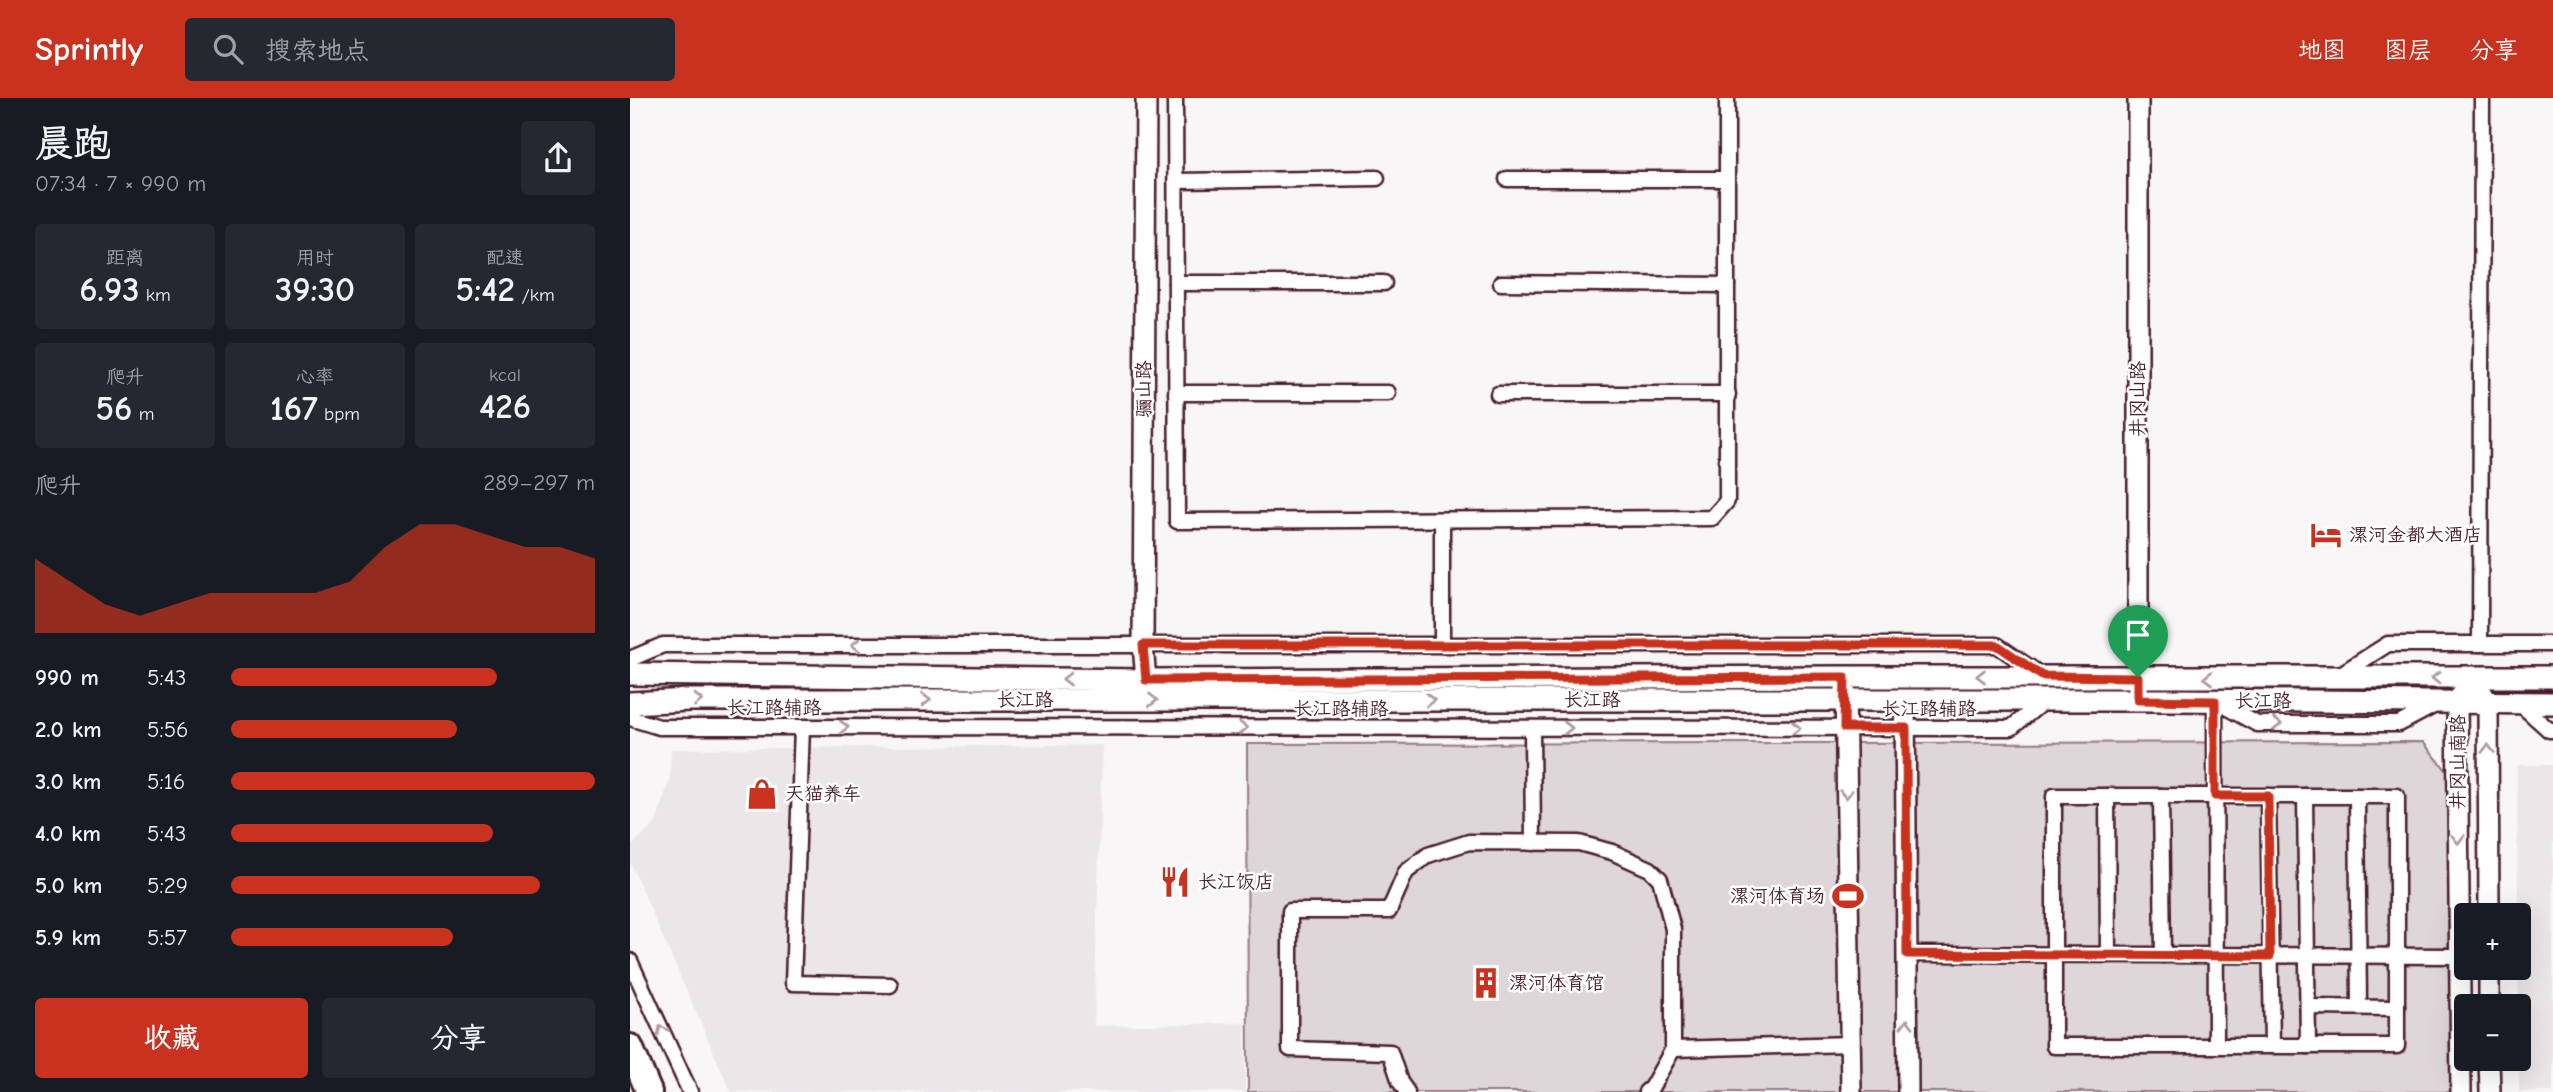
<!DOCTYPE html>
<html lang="zh">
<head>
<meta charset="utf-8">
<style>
	:root { --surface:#171b24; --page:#242831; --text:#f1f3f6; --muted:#9ea1a6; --accent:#c8321e }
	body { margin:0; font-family:"Comic Neue","LXGW WenKai TC",sans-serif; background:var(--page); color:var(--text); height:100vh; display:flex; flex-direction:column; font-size:26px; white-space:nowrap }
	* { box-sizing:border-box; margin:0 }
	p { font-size:23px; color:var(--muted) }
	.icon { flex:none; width:38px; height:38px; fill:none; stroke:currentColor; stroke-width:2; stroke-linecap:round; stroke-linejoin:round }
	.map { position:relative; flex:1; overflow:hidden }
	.drawer { display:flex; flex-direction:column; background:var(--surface); width:630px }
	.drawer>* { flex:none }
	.tools { position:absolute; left:1824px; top:805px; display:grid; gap:14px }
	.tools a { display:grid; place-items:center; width:77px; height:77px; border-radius:7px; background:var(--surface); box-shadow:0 7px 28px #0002; font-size:35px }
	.pin { position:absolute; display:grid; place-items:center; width:60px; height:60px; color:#fff; margin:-72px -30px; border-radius:50% 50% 50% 0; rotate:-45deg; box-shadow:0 0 7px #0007 }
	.pin .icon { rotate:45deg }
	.round { display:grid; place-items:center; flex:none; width:74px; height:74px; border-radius:7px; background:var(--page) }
	.head { display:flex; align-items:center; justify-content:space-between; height:119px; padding:0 35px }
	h1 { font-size:38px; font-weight:700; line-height:52px }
	.figures { display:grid; grid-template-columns:repeat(3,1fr); gap:10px; height:119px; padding:7px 35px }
	.figures div { display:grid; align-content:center; border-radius:7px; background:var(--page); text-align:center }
	.figures b { font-size:35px; font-weight:700 }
	.figures small { font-size:19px; font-weight:400 }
	.figures p { font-size:19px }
	.chart { height:196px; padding:14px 35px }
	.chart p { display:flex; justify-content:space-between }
	.chart svg { width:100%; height:126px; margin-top:7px; fill:var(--accent); opacity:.7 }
	.primary-button { display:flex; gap:14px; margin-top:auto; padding:14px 35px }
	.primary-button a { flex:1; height:80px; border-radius:7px; background:var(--accent); color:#fff; font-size:28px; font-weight:700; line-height:80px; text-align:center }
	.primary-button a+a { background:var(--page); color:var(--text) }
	ul { padding:0 35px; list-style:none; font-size:23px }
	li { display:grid; grid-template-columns:112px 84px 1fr; align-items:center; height:52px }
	li i { height:18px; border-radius:9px; background:var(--accent) }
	header { display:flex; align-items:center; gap:42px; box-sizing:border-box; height:98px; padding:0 35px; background:var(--accent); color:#fff }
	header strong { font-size:33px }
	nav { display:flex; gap:38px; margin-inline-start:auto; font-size:24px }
	.search { width:490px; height:63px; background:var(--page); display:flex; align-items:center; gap:18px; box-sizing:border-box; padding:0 24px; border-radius:7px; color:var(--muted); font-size:26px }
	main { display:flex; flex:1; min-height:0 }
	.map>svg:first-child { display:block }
	.built { fill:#ebe6e8 }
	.green { fill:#ded6d9; stroke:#947a82; stroke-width:2 }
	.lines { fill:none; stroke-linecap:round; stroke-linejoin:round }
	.minor-casing { stroke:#4a1f2b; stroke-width:19 }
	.tertiary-casing { stroke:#4a1f2b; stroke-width:24 }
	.secondary-casing { stroke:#4a1f2b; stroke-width:26 }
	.trunk-casing { stroke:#4a1f2b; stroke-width:30 }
	.minor { stroke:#fff; stroke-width:14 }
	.tertiary { stroke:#fff; stroke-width:19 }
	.secondary { stroke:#fff; stroke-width:21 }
	.trunk { stroke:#fff; stroke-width:24 }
	.oneway { stroke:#ae9aa0 }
	.route-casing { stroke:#fff; stroke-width:14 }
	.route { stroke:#c8321e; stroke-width:9 }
	.labels { text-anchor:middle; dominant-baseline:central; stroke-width:5; stroke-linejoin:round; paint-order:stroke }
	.street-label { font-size:19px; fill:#4a1f2b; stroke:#fff }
	.poi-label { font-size:19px; fill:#4a1f2b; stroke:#fff; text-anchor:start }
</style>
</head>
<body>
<header>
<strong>Sprintly</strong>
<div class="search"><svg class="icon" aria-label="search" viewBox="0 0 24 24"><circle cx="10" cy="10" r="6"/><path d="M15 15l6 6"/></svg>搜索地点</div>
<nav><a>地图</a><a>图层</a><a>分享</a></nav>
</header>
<main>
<section class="drawer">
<div class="head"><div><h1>晨跑</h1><p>07:34 · 7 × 990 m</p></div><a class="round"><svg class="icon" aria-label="share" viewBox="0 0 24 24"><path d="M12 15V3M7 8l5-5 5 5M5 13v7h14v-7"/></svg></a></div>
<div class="figures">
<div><p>距离</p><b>6.93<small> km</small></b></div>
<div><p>用时</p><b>39:30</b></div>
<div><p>配速</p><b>5:42<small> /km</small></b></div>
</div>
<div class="figures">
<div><p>爬升</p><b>56<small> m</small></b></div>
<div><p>心率</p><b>167<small> bpm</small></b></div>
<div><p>kcal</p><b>426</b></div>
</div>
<div class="chart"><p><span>爬升</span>289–297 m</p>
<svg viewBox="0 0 160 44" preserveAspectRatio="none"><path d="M0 44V18L10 26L20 34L30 38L40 34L50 30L60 30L70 30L80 30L90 26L100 14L110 6L120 6L130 10L140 14L150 14L160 18V44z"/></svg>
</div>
<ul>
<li><b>990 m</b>5:43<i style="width:73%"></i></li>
<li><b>2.0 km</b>5:56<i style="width:62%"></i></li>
<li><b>3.0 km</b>5:16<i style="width:100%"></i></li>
<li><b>4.0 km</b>5:43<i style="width:72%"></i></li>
<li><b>5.0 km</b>5:29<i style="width:85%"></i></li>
<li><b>5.9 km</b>5:57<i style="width:61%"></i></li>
</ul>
<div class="primary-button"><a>收藏</a><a>分享</a></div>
</section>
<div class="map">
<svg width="1923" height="994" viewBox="0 0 1923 994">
	<rect width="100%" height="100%" fill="#f8f6f7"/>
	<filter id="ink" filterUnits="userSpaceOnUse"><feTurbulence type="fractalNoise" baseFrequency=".0143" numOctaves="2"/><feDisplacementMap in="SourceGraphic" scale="14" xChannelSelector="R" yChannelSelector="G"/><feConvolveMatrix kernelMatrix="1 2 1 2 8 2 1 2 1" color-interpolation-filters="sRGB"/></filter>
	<g filter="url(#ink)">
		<g class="built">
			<polygon points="472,647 464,928 615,925 615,994 101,994 0,764 0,749 26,725 40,681 41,651"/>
			<polygon points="1887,667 1923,667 1923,994 1889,994"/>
		</g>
		<polygon class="green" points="1793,644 1817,673 1821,994 618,994 617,646"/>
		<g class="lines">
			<defs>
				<g id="minor">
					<polyline points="545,0 547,423 1082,420 1097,403 1097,0"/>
					<polyline points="877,81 1097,81"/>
					<polyline points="546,83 747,80"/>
					<polyline points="546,185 754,185"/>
					<polyline points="871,185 1097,187"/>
					<polyline points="546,295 758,295"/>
					<polyline points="868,296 1098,296"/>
					<polyline points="812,422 812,547"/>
					<polyline points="1850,546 1852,0"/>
					<polyline points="0,561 33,547 1367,547 1412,578"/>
					<polyline points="1706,579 1758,546 1923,546"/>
					<polyline points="1888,604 1919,632 1923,632"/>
					<polyline points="0,620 29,629 1381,630 1414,603"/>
					<polyline points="172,629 163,885 260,887"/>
					<polyline points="902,630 903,745"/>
					<rect x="1424" y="698" width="343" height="250"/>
					<polyline points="1477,698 1478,857"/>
					<polyline points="1531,698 1533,857"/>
					<polyline points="1638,698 1642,948"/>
					<polyline points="1675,698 1678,948"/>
					<polyline points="1727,698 1729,909"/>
					<polyline points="1277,856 1829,858"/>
					<polyline points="0,863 60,994"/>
					<polyline points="1678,909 1767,910"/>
					<polyline points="1586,948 1585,603 1627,626 1769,626 1805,607"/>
					<polyline points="1043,951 1220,946"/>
					<polyline points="777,994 770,984 760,954 660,951 660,813 759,813 776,774 798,757 839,744 949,745 982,754 1020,771 1030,781 1043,831 1043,951 1021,990 1016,994"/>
				</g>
				<g id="tertiary">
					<polyline points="516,0 513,547 516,582"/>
					<polyline points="1508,0 1508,602"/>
					<polyline points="1215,587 1221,994"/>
					<polyline points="1275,603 1278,994"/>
					<polyline points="1859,870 1859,908"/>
					<polyline points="1859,961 1860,994"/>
					<polyline points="1831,994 1827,603 1844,580 1858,605 1859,817"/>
				</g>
				<g id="secondary">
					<polyline points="0,576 516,582 1215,579 1923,579"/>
					<polyline points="0,605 59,602 1540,602 1923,605"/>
				</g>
				<polyline id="trunk" points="0,949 19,994"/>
			</defs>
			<use href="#minor" class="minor-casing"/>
			<use href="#tertiary" class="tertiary-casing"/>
			<use href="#secondary" class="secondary-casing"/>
			<use href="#trunk" class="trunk-casing"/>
			<use href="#minor" class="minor"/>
			<use href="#tertiary" class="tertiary"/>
			<use href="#secondary" class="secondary"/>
			<use href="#trunk" class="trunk"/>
		</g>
		<defs><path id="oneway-chevron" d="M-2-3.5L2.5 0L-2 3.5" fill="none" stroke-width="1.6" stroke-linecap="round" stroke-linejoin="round" transform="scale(1.75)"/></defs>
		<g class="oneway">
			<use href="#oneway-chevron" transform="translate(226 547) rotate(180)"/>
			<use href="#oneway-chevron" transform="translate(1351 578) rotate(180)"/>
			<use href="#oneway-chevron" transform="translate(1578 580) rotate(-180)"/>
			<use href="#oneway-chevron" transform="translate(1806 580) rotate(180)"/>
			<use href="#oneway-chevron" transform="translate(437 581) rotate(-180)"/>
			<use href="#oneway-chevron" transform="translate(68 602)"/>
			<use href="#oneway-chevron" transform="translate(296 602)"/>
			<use href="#oneway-chevron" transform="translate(523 602)"/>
			<use href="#oneway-chevron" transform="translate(800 602)"/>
			<use href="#oneway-chevron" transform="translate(1647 626)"/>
			<use href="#oneway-chevron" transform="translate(214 629)"/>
			<use href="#oneway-chevron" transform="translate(613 630)"/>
			<use href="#oneway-chevron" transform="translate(938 630)"/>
			<use href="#oneway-chevron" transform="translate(1166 630)"/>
			<use href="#oneway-chevron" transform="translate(1858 651) rotate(-90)"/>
			<use href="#oneway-chevron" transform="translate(1216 696) rotate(89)"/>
			<use href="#oneway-chevron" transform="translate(1828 741) rotate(90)"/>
			<use href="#oneway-chevron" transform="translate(1277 926) rotate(-90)"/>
			<use href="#oneway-chevron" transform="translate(32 932) rotate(-115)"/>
		</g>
	</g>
	<g class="lines" filter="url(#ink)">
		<defs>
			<polygon id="route" points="513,547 1367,547 1412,578 1508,579 1508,602 1585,603 1585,698 1638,698 1640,858 1277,856 1276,630 1214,630 1215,579 516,582"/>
		</defs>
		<use href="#route" class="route-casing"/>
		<use href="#route" class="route"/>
	</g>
	<defs>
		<symbol id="hotel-bare" viewBox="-9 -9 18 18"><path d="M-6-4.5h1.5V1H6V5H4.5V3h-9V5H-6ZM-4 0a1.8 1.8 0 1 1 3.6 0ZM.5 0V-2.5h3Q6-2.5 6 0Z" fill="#c8321e" stroke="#fff" stroke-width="2.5" paint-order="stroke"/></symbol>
		<symbol id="shop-bare" viewBox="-9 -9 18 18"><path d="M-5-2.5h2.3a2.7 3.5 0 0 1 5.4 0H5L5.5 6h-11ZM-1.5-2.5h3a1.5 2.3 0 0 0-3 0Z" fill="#c8321e" stroke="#fff" stroke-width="2.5" paint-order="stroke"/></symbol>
		<symbol id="restaurant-bare" viewBox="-9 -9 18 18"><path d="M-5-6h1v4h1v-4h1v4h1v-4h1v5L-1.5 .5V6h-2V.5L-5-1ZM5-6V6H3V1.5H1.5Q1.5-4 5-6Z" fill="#c8321e" stroke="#fff" stroke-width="2.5" paint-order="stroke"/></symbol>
		<symbol id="stadium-bare" viewBox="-9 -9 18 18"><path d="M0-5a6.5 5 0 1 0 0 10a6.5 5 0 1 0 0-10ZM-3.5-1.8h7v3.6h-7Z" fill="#c8321e" stroke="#fff" stroke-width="2.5" paint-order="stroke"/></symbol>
		<symbol id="building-bare" viewBox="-9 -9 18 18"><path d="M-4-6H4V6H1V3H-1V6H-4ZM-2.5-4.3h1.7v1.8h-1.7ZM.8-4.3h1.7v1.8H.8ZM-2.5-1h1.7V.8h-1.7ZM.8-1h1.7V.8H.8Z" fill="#c8321e" stroke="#fff" stroke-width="2.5" paint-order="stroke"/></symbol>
	</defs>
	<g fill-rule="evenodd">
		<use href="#hotel-bare" x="1674" y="415" width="44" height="44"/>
		<use href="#shop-bare" x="110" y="674" width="44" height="44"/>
		<use href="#restaurant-bare" x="523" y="762" width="44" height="44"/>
		<use href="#stadium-bare" x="1196" y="776" width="44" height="44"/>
		<use href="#building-bare" x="834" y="863" width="44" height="44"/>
	</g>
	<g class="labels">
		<g class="street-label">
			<text transform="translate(514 291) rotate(-90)">骊山路</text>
			<text transform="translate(1508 301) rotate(-90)">井冈山路</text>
			<text x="395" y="602">长江路</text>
			<text x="962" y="602">长江路</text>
			<text x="1633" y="603">长江路</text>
			<text x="144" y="610">长江路辅路</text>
			<text x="711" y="611">长江路辅路</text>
			<text x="1299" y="611">长江路辅路</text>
			<text transform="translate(1828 664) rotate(-90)">井冈山南路</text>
		</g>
		<g class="poi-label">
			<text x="1719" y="437">漯河金都大酒店</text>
			<text x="155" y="696">天猫养车</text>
			<text x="568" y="784">长江饭店</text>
			<text x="1195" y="798" text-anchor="end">漯河体育场</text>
			<text x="879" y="885">漯河体育馆</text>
		</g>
	</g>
</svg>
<div class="tools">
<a>+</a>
<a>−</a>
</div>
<div class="pin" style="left:1508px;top:579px;background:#1e9e55"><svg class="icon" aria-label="arrive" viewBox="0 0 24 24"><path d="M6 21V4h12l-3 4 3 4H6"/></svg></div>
</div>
</main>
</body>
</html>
